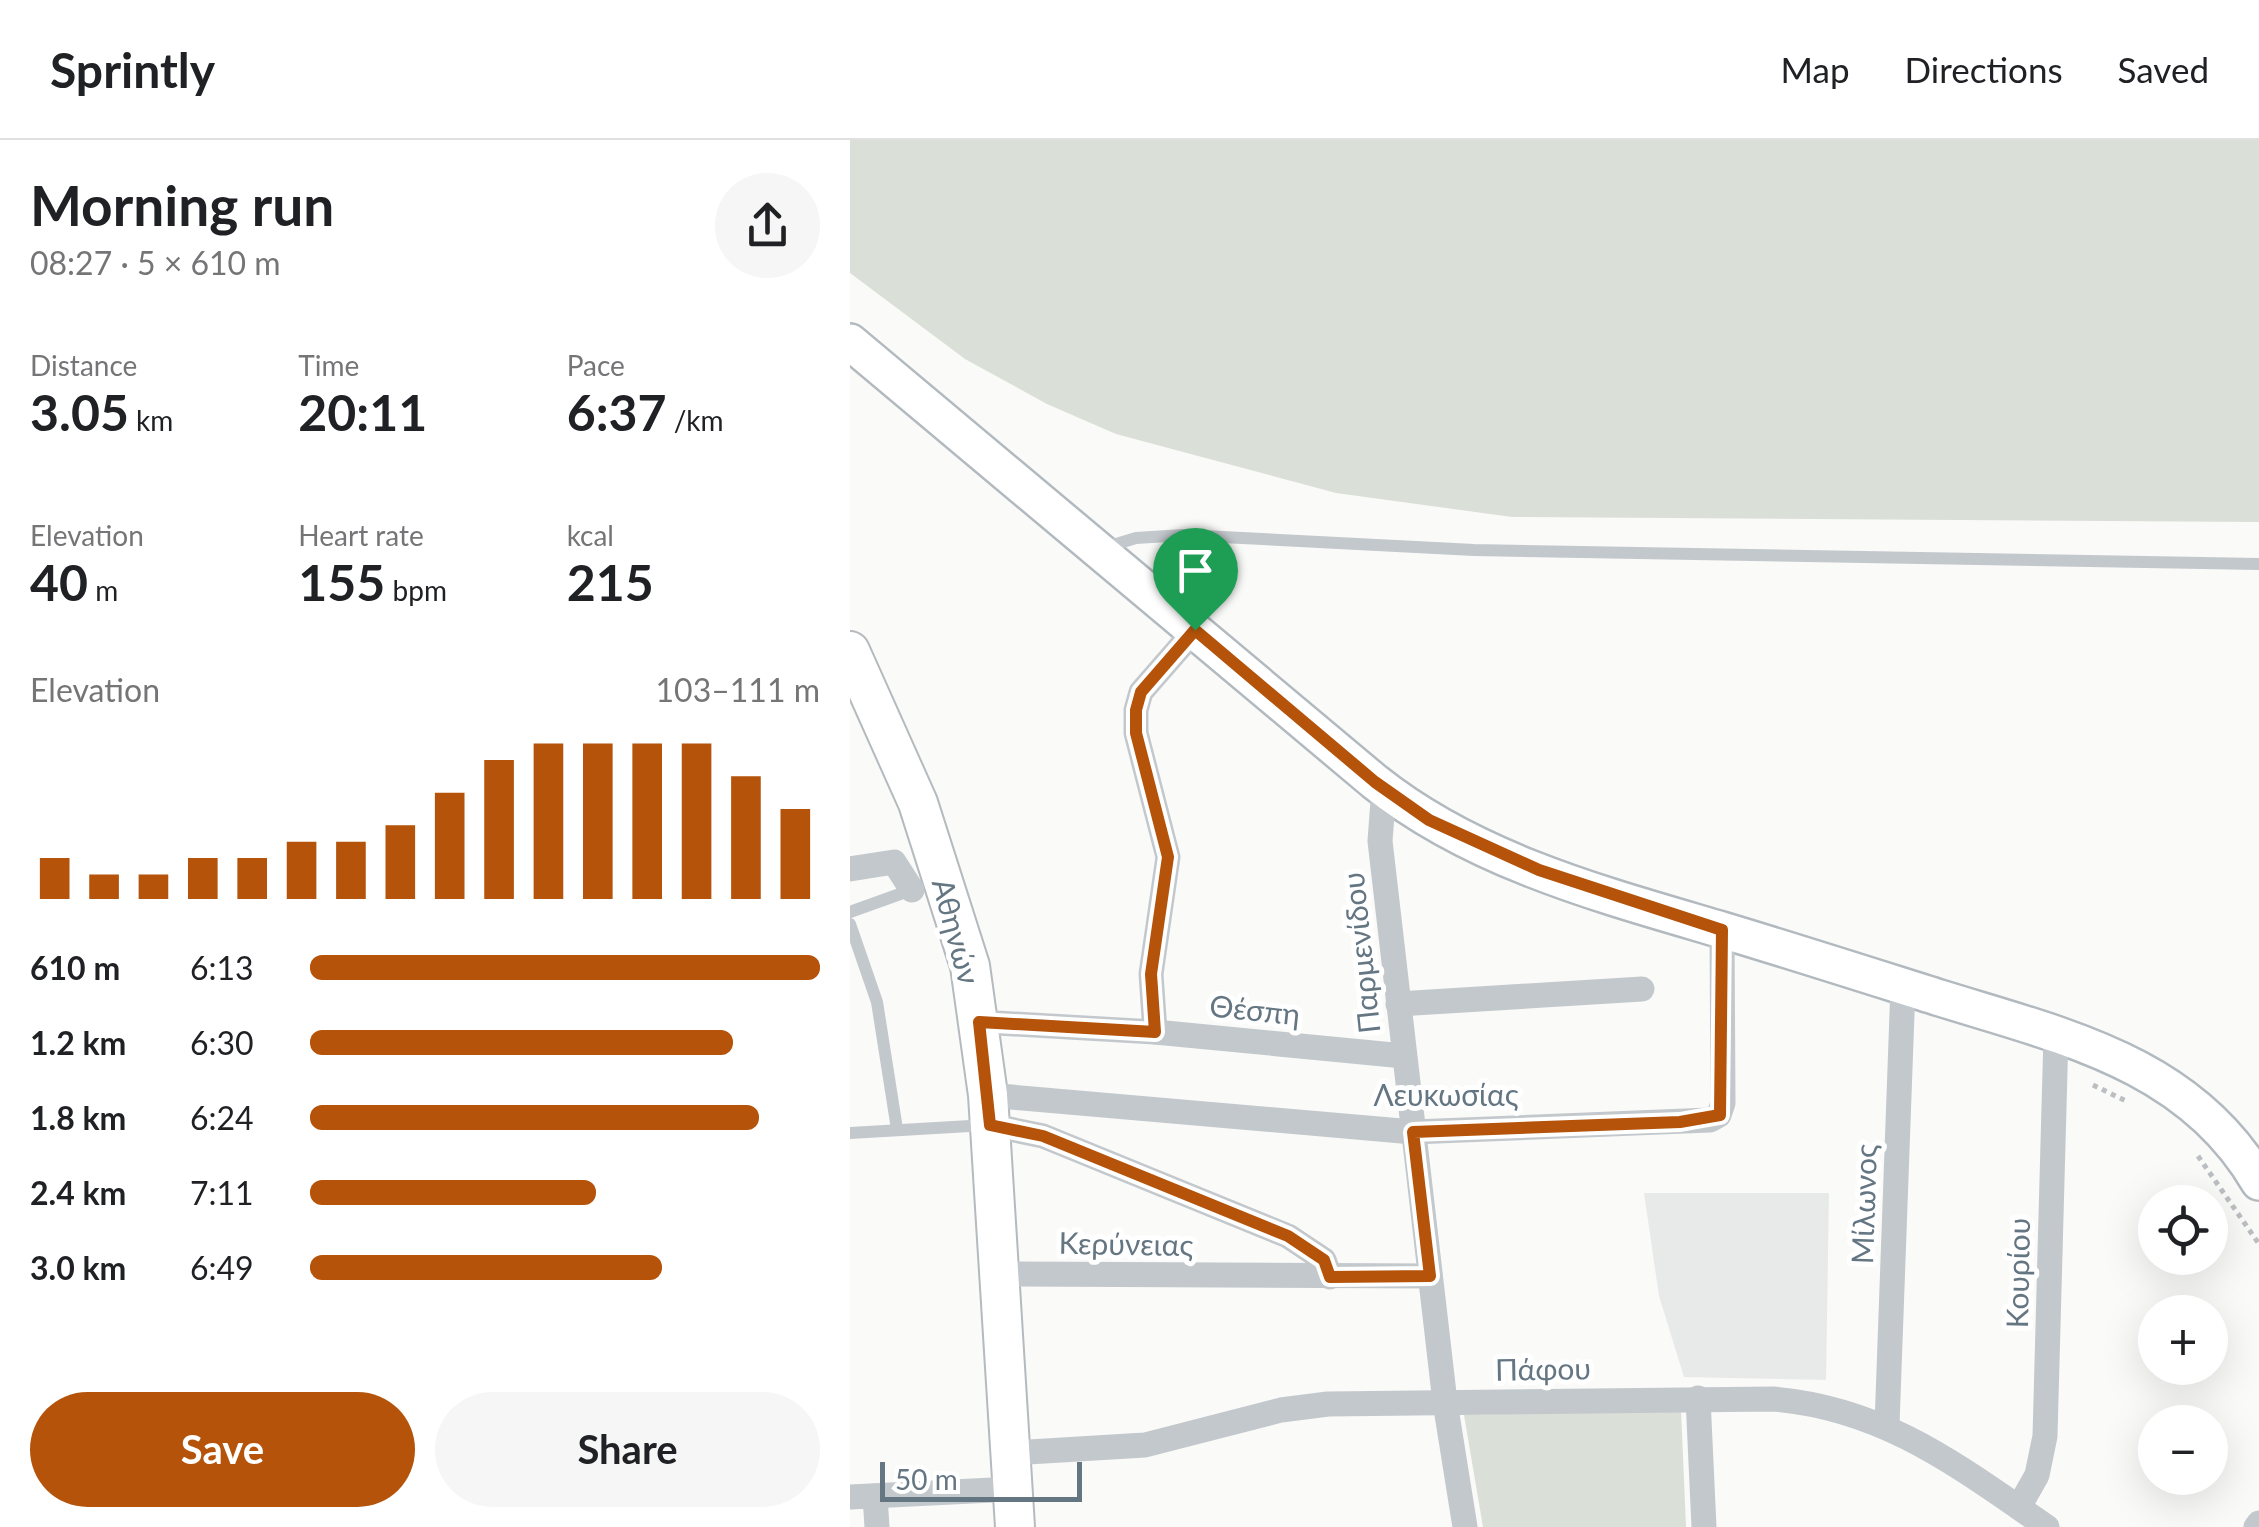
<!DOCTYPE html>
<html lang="en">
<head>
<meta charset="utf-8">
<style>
	:root { --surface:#fff; --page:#f6f6f6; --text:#202124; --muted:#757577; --line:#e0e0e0; --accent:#b45309 }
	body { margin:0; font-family:Lato,sans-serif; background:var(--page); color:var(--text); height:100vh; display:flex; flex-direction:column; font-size:38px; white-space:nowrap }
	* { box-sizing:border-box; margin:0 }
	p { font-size:32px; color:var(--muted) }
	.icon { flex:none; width:55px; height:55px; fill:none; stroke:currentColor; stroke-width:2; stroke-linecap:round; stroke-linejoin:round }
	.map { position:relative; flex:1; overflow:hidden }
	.details { display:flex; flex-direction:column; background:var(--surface); width:850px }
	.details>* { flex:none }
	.fabs { position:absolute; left:1288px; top:1045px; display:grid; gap:20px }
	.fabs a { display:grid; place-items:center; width:90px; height:90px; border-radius:50%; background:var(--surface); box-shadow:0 10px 40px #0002; font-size:50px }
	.scale { position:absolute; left:30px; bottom:25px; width:202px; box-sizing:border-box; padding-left:10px; border:5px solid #657683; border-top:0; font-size:28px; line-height:35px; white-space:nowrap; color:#657683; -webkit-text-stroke:8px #fff; paint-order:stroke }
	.pin { position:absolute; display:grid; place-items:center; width:85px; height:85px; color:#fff; margin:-102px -42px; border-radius:50% 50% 50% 0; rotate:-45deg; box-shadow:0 0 10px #0007 }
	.pin .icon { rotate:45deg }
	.round { display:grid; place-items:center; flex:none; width:105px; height:105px; border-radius:52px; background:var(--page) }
	.headline { display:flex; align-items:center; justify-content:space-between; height:170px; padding:0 30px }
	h1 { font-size:55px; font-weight:700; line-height:75px }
	.metrics { display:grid; grid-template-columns:repeat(3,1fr); gap:15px; height:170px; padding:10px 30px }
	.metrics div { display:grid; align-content:center }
	.metrics b { font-size:50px; font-weight:700 }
	.metrics small { font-size:28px; font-weight:400 }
	.metrics p { font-size:28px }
	.chart { height:280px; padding:20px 30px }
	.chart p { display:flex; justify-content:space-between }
	.chart svg { width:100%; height:180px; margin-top:10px; stroke:var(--accent); stroke-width:6 }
	.primary-button { display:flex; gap:20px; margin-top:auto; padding:20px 30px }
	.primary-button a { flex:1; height:115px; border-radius:60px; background:var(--accent); color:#fff; font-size:40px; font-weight:700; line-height:115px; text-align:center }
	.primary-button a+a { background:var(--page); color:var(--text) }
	ul { padding:0 30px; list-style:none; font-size:32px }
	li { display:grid; grid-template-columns:160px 120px 1fr; align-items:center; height:75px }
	li i { height:25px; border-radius:12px; background:var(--accent) }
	header { display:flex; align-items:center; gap:60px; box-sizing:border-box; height:140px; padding:0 50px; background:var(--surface); border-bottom:2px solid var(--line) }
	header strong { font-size:48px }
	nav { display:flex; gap:55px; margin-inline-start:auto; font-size:35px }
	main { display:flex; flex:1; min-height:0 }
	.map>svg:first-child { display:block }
	.built { fill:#e8e9e9 }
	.green { fill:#dadfd7 }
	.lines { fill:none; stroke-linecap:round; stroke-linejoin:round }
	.secondary-casing { stroke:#b3babf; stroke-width:40 }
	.primary-casing { stroke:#b5babe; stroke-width:42 }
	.path { stroke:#bbbfc2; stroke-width:5; stroke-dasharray:5 5; stroke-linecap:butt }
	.lane { stroke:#c3c8cc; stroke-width:12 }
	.street { stroke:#c3c8cc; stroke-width:25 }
	.secondary { stroke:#fff; stroke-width:35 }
	.primary { stroke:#fff; stroke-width:38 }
	.route-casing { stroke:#fff; stroke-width:20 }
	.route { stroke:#b45309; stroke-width:12 }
	.labels { text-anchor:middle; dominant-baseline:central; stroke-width:10; stroke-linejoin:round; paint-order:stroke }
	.street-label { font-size:30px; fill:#657683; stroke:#fff }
</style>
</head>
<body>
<header>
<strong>Sprintly</strong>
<nav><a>Map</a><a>Directions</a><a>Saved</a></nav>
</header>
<main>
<section class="details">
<div class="headline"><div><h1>Morning run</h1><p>08:27 · 5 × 610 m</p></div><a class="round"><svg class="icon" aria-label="share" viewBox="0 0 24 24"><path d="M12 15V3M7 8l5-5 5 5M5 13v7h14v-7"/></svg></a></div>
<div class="metrics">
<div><p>Distance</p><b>3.05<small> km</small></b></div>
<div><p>Time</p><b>20:11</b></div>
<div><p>Pace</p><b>6:37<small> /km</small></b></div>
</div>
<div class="metrics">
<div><p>Elevation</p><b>40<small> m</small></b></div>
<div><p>Heart rate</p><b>155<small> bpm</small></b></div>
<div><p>kcal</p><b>215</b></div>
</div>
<div class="chart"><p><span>Elevation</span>103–111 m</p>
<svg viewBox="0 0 160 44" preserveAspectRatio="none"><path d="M5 44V34M15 44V38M25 44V38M35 44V34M45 44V34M55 44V30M65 44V30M75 44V26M85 44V18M95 44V10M105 44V6M115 44V6M125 44V6M135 44V6M145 44V14M155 44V22"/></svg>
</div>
<ul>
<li><b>610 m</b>6:13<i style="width:100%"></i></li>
<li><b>1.2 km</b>6:30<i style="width:83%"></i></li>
<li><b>1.8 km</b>6:24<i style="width:88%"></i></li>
<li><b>2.4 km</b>7:11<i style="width:56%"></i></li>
<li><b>3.0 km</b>6:49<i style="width:69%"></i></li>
</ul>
<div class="primary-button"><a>Save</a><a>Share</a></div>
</section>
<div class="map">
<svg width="1409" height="1387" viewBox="0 0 1409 1387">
	<rect width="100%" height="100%" fill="#fafaf8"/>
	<polygon class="built" points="794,1053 979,1053 976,1240 834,1237 809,1156"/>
	<g class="green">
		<polygon points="0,0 1409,0 1409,382 662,377 486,353 266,294 197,264 115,219 0,133"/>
		<polygon points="831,1270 836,1387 633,1387 614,1275"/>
	</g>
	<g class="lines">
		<defs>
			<path id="secondary" d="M0 202 525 642C624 721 753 755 872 790 945 812 1017 835 1090 858 1212 896 1340 923 1409 1042"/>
			<polyline id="primary" points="0,511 68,663 120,826 138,955 165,1387"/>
		</defs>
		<use href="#secondary" class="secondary-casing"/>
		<use href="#primary" class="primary-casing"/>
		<g class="path">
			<polyline points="1243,945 1278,962"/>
			<polyline points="1348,1016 1409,1104"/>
		</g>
		<g class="lane">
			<polyline points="253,408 286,398 333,395 624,410 1409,424"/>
			<polyline points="0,772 64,749"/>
			<polyline points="0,784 27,862 47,989"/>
			<polyline points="0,993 137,985"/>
		</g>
		<g class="street">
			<polyline points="534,648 530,701 595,1262 615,1387"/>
			<polyline points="0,729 44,722 62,750"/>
			<polyline points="548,864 792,849"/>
			<polyline points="129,882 305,892 554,916"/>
			<polyline points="305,892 301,834 318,717 286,593 286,570 291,552 345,490"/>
			<polyline points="138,955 563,992 860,980 869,975 873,963 872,790"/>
			<polyline points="140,985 193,996 438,1096 474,1120 480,1137"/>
			<polyline points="151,1134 580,1136"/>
			<polyline points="848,1258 854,1387"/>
			<polyline points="1037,1285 1053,846"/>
			<path d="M161 1313 295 1305 431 1270 478 1264 923 1259C1034 1268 1108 1326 1197 1387"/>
			<polyline points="25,1356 27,1387"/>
			<polyline points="0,1357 163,1349"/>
			<polyline points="1169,1367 1187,1335 1195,1296 1206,894"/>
			<polyline points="1406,1387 1409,1383"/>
		</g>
		<use href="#secondary" class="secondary"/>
		<use href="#primary" class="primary"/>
	</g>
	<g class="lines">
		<defs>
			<polygon id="route" points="345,490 525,642 579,680 689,730 872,790 870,975 830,982 563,992 580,1136 480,1137 474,1120 438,1096 193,996 140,985 129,882 305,892 301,834 318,717 286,593 286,570 291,552"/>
		</defs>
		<use href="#route" class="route-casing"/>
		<use href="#route" class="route"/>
	</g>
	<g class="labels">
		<g class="street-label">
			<text transform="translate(107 791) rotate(75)">Αθηνών</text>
			<text transform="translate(510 813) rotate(-96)">Παρμενίδου</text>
			<text transform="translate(405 869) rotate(6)">Θέσπη</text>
			<text x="596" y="954">Λευκωσίας</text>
			<text transform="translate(1013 1064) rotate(-88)">Μίλωνος</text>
			<text transform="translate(276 1103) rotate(1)">Κερύνειας</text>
			<text transform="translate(1167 1133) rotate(-89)">Κουρίου</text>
			<text transform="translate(693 1228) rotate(-1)">Πάφου</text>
		</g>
	</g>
</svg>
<div class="fabs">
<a><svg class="icon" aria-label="locate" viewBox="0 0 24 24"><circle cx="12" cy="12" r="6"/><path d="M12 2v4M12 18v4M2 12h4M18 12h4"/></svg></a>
<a>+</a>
<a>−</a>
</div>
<div class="scale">50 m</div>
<div class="pin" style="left:345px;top:490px;background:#1e9e55"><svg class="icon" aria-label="arrive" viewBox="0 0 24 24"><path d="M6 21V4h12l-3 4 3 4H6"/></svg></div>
</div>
</main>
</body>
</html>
